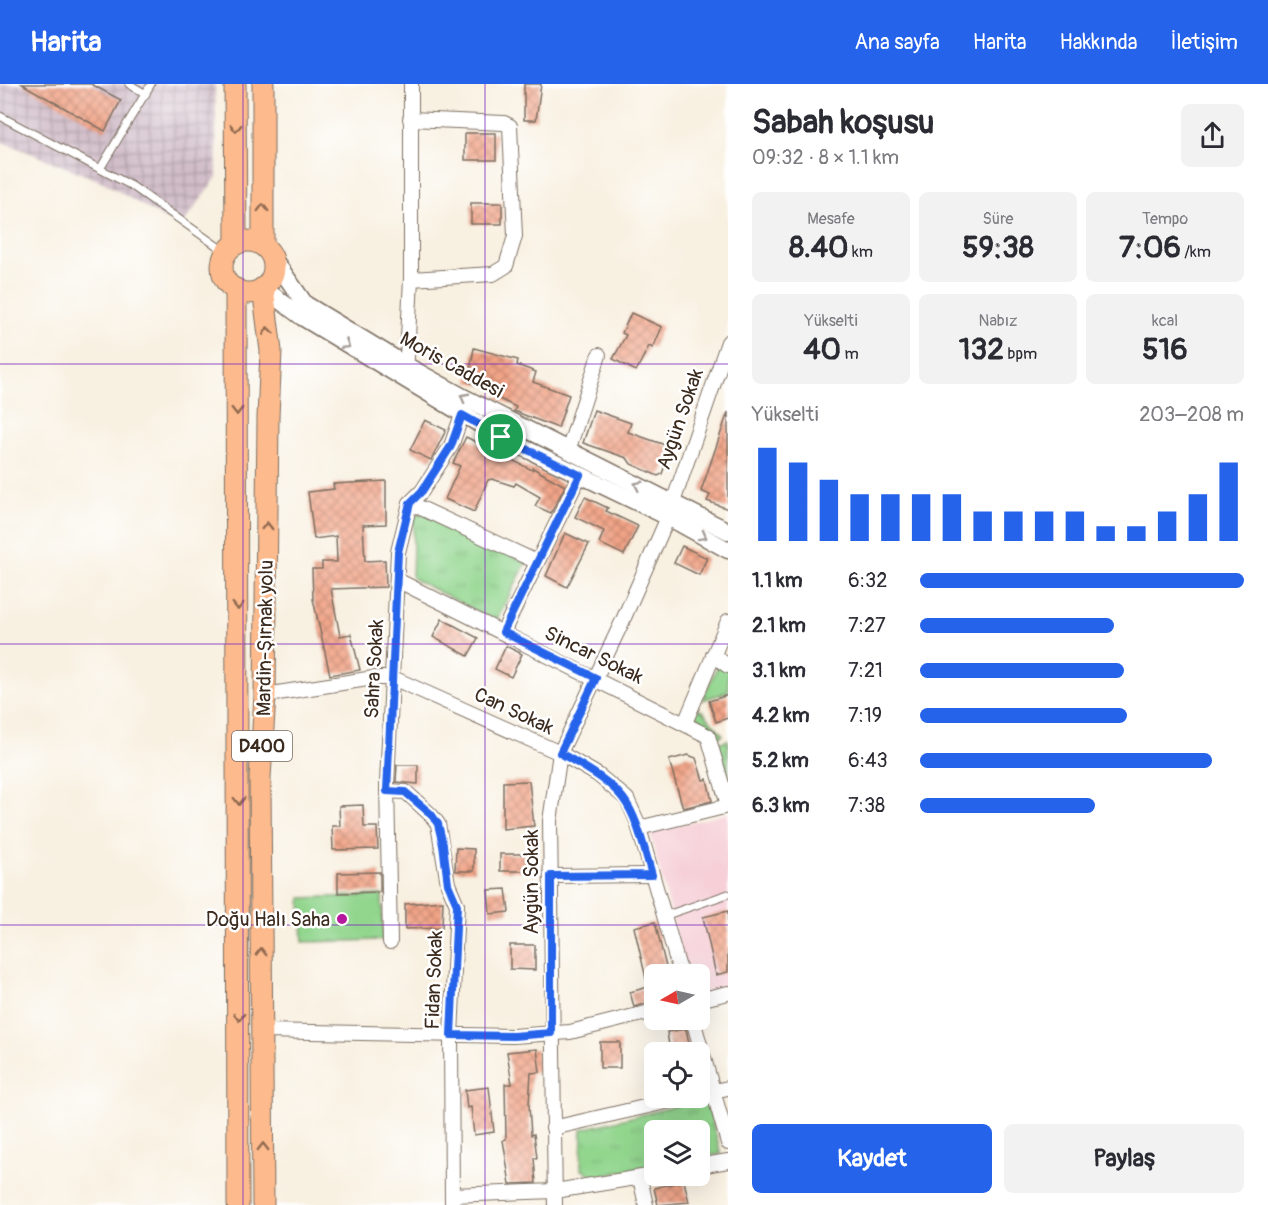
<!DOCTYPE html>
<html lang="tr">
<head>
<meta charset="utf-8">
<style>
	:root { --surface:#fff; --page:#f2f2f3; --text:#2b2b33; --muted:#7c7c81; --accent:#2563eb }
	body { margin:0; font-family:Pangolin,sans-serif; background:var(--page); color:var(--text); height:100vh; display:flex; flex-direction:column; font-size:22px; white-space:nowrap }
	* { box-sizing:border-box; margin:0 }
	p { font-size:20px; color:var(--muted) }
	.icon { flex:none; width:33px; height:33px; fill:none; stroke:currentColor; stroke-width:2; stroke-linecap:round; stroke-linejoin:round }
	.map { position:relative; flex:1; overflow:hidden }
	.side { display:flex; flex-direction:column; background:var(--surface); width:540px }
	.side>* { flex:none }
	.needle { width:39px; rotate:261deg }
	.controls { position:absolute; left:644px; top:880px; display:grid; gap:12px }
	.controls a { display:grid; place-items:center; width:66px; height:66px; border-radius:9px; background:var(--surface); box-shadow:0 6px 24px #0002; font-size:30px }
	.pin { position:absolute; display:grid; place-items:center; width:51px; height:51px; color:#fff; margin:-26px; border:3px solid #fff; border-radius:50%; box-shadow:0 2px 6px #0007 }
	.round { display:grid; place-items:center; flex:none; width:63px; height:63px; border-radius:9px; background:var(--page) }
	.headline { display:flex; align-items:center; justify-content:space-between; height:102px; padding:0 24px }
	h1 { font-size:33px; font-weight:700; line-height:45px }
	.figures { display:grid; grid-template-columns:repeat(3,1fr); gap:9px; height:102px; padding:6px 24px }
	.figures div { display:grid; align-content:center; border-radius:9px; background:var(--page); text-align:center }
	.figures b { font-size:30px; font-weight:700 }
	.figures small { font-size:16px; font-weight:400 }
	.figures p { font-size:16px }
	.chart { height:168px; padding:12px 24px }
	.chart p { display:flex; justify-content:space-between }
	.chart svg { width:100%; height:108px; margin-top:6px; stroke:var(--accent); stroke-width:6 }
	.action { display:flex; gap:12px; margin-top:auto; padding:12px 24px }
	.action a { flex:1; height:69px; border-radius:9px; background:var(--accent); color:#fff; font-size:24px; font-weight:700; line-height:69px; text-align:center }
	.action a+a { background:var(--page); color:var(--text) }
	ul { padding:0 24px; list-style:none; font-size:20px }
	li { display:grid; grid-template-columns:96px 72px 1fr; align-items:center; height:45px }
	li i { height:15px; border-radius:8px; background:var(--accent) }
	header { display:flex; align-items:center; gap:36px; box-sizing:border-box; height:84px; padding:0 30px; background:var(--accent); color:#fff }
	header strong { font-size:28px }
	nav { display:flex; gap:33px; margin-inline-start:auto; font-size:21px }
	main { display:flex; flex:1; min-height:0 }
	.map>svg:first-child { display:block }
	.built { fill:#f6cfd7 }
	.industrial { fill:url(#industrial-grid) }
	.grass { fill:url(#grass-tufts); stroke:#668056; stroke-width:1.5 }
	.pitch { fill:#92d68e; stroke:#668056; stroke-width:1.5 }
	.building { fill:url(#building-cross-hatch) }
	.lines { fill:none; stroke-linecap:round; stroke-linejoin:round }
	.service-casing { stroke:#7d6f62; stroke-width:9 }
	.minor-casing { stroke:#7d6f62; stroke-width:16 }
	.tertiary-casing { stroke:#7d6f62; stroke-width:19 }
	.trunk-casing { stroke:#7d6f62; stroke-width:23 }
	.service { stroke:#fff; stroke-width:7 }
	.minor { stroke:#fff; stroke-width:14 }
	.tertiary { stroke:#fff; stroke-width:16 }
	.trunk { stroke:#fcba8d; stroke-width:21 }
	.oneway { stroke:#926b50 }
	.oneway2 { stroke:#a79f9a }
	.route-casing { stroke:#fff; stroke-width:12 }
	.route { stroke:#2563eb; stroke-width:8 }
	.grid { fill:none; stroke:#7b2cbf; stroke-width:1.5; stroke-opacity:0.55 }
	.poi-dot { fill:#b5179e; stroke:#fff; stroke-width:2 }
	.labels { text-anchor:middle; dominant-baseline:central; stroke-width:5; stroke-linejoin:round; paint-order:stroke }
	.shield { fill:#fff; stroke:#766a62; stroke-width:1.5 }
	.shield-label { font-size:18px; font-weight:bold; fill:#3b2a1e }
	.street-label { font-size:20px; fill:#3b2a1e; stroke:#fff }
	.poi-label { font-size:20px; fill:#3b2a1e; stroke:#fff; text-anchor:end }
</style>
</head>
<body>
<header>
<strong>Harita</strong>
<nav><a>Ana sayfa</a><a>Harita</a><a>Hakkında</a><a>İletişim</a></nav>
</header>
<main>
<div class="map">
<svg width="728" height="1121" viewBox="0 0 728 1121">
	<defs>
		<pattern id="industrial-grid" width="8" height="8" patternUnits="userSpaceOnUse" patternTransform="scale(1.5)"><rect width="8" height="8" fill="#d1bdc9"/><path d="M0 4h8M4 0v8" fill="none" stroke="#ab9aa3"/></pattern>
		<pattern id="grass-tufts" width="24" height="20" patternUnits="userSpaceOnUse" patternTransform="scale(1.5)"><rect width="24" height="20" fill="#92d68e"/><path d="M3 7l-1-3M5 7V3M7 7l1-3M15 17l-1-3M17 17v-4M19 17l1-3" fill="none" stroke="#7fb87a"/></pattern>
		<pattern id="building-cross-hatch" width="8" height="8" patternUnits="userSpaceOnUse" patternTransform="scale(1.5)"><rect width="8" height="8" fill="#f2a487"/><path d="M0 0l8 8M0 8l8-8" fill="none" stroke="#c5866e"/></pattern>
	</defs>
	<rect width="100%" height="100%" fill="#fff"/>
	<filter id="ink" filterUnits="userSpaceOnUse"><feTurbulence type="fractalNoise" baseFrequency=".0167" numOctaves="2"/><feDisplacementMap in="SourceGraphic" scale="12" xChannelSelector="R" yChannelSelector="G"/><feConvolveMatrix kernelMatrix="1 2 1 2 8 2 1 2 1" color-interpolation-filters="sRGB"/></filter>
	<filter id="wash" filterUnits="userSpaceOnUse"><feTurbulence type="fractalNoise" baseFrequency=".008" numOctaves="4" result="noise"/><feDisplacementMap in="SourceGraphic" scale="24" xChannelSelector="R" yChannelSelector="G"/><feGaussianBlur stdDeviation="1.35" result="paint"/><feColorMatrix in="noise" values="0 0 0 0 0 0 0 0 0 0 0 0 0 0 0 0 0 1.4 0 .05"/><feComposite in="paint" operator="in"/></filter>
	<g filter="url(#wash)">
		<rect width="100%" height="100%" fill="#f8f0e0"/>
		<polygon class="built" points="728,729 728,903 699,910 699,891 687,891 650,749"/>
		<polygon class="industrial" points="0,0 215,0 217,93 182,141 165,135 103,98 0,57"/>
		<g class="grass">
			<polygon points="424,428 526,479 496,537 412,494 414,432"/>
			<polygon points="724,582 728,585 728,608 702,616 717,583"/>
			<polygon points="696,625 702,627 723,651 716,655 711,643 695,631"/>
			<polygon points="728,656 728,695 718,659"/>
			<polygon points="706,1015 721,1070 699,1074 699,1047 654,1047 654,1082 595,1093 581,1085 582,1045"/>
		</g>
		<polygon class="pitch" points="382,811 383,856 303,858 301,814"/>
		<g id="blocks">
			<g class="building">
				<polygon points="22,0 91,0 121,16 105,47"/>
				<polygon points="524,0 541,0 536,36 524,36"/>
				<rect x="465" y="49" width="31" height="27"/>
				<rect x="471" y="119" width="31" height="21"/>
				<polygon points="631,229 662,243 653,264 649,262 636,287 613,275 626,251 622,249"/>
				<polygon points="474,264 518,276 517,281 536,288 533,298 569,311 558,344 514,327 516,323 497,314 499,305 468,298"/>
				<polygon points="594,326 631,339 628,348 671,363 662,390 658,392 631,380 627,374 583,359"/>
				<polygon points="728,328 728,425 707,417 710,411 701,407"/>
				<polygon points="425,336 446,346 431,376 410,366"/>
				<polygon points="466,353 532,386 533,384 565,402 551,429 535,422 540,413 516,399 514,402 492,395 488,396 474,428 445,415 460,382 453,379"/>
				<polygon points="386,397 386,440 363,441 365,477 385,476 386,503 331,505 340,552 351,550 360,586 330,591 313,515 312,485 322,485 322,478 337,478 336,452 314,455 308,408 334,405 333,400"/>
				<polygon points="585,413 608,424 606,427 638,442 624,471 599,459 604,447 575,433"/>
				<polygon points="565,449 589,460 567,503 546,492"/>
				<polygon points="682,462 707,474 699,491 674,479"/>
				<polygon points="442,535 478,554 468,572 433,553"/>
				<polygon points="506,562 522,570 511,593 495,585"/>
				<polygon points="728,611 728,634 716,638 709,617"/>
				<polygon points="688,671 696,674 703,696 707,695 712,717 683,724 669,676"/>
				<polygon points="397,681 418,681 418,700 396,698"/>
				<polygon points="529,697 534,742 503,745 503,698"/>
				<polygon points="363,721 364,743 377,743 378,765 333,766 332,742 340,742 339,722"/>
				<polygon points="456,764 474,765 474,787 455,787"/>
				<rect x="500" y="770" width="28" height="17"/>
				<polygon points="380,788 380,808 338,809 338,789"/>
				<polygon points="506,805 509,828 490,830 488,806"/>
				<polygon points="443,817 442,844 405,845 405,820"/>
				<polygon points="728,827 728,888 716,891 703,833"/>
				<polygon points="655,838 668,891 654,891 654,917 634,923 630,908 648,903 634,843"/>
				<polygon points="510,861 535,861 535,886 510,885"/>
				<polygon points="686,945 691,969 670,969 667,948"/>
				<rect x="600" y="958" width="20" height="26"/>
				<polygon points="537,965 540,988 531,989 529,1021 531,1051 534,1050 537,1074 534,1074 536,1099 510,1100 503,1056 506,1055 505,1000 512,1000 507,968"/>
				<polygon points="489,1003 494,1048 474,1051 471,1023 467,1024 465,1006"/>
				<polygon points="684,1097 689,1118 658,1121 654,1104"/>
			</g>
		</g>
	</g>
	<g filter="url(#ink)">
		<use href="#blocks" fill-opacity="0" stroke="#7d6f62" stroke-width="1.5"/>
		<g class="lines">
			<defs>
				<g id="service">
					<polyline points="129,0 146,10"/>
					<polyline points="0,32 132,102 227,169"/>
					<polyline points="100,85 151,0"/>
					<polyline points="664,832 728,810"/>
				</g>
				<g id="minor">
					<polyline points="410,35 504,39 510,42 515,152 506,182 493,190 411,195"/>
					<polyline points="406,292 411,195 411,0"/>
					<polyline points="568,367 599,271"/>
					<polyline points="410,419 537,478"/>
					<polyline points="397,496 708,652 728,721"/>
					<polyline points="503,548 580,391"/>
					<polyline points="713,571 728,582"/>
					<polyline points="265,611 374,594 393,594 560,669 598,691 627,715 637,737 681,891"/>
					<polyline points="685,639 728,537"/>
					<polyline points="387,707 406,708 431,731 438,740 448,800 457,821 451,951 452,1121"/>
					<polyline points="639,744 728,722"/>
					<polyline points="551,792 652,791"/>
					<polyline points="390,858 387,699 398,468 410,419 422,407 451,362 462,331"/>
					<polyline points="699,916 728,909"/>
					<polyline points="693,936 728,1059"/>
					<polyline points="262,947 513,952 570,948 654,927"/>
					<polyline points="699,1010 728,1004"/>
					<polyline points="553,1044 683,1014"/>
					<polyline points="699,1082 728,1077"/>
					<polyline points="640,1094 646,1121"/>
					<polyline points="452,1111 555,1107 654,1091"/>
					<polyline points="555,1121 550,737 560,669 623,536 668,433 728,258"/>
				</g>
				<g id="tertiary">
					<polyline points="273,174 305,220 409,283 465,314 728,447"/>
					<polyline points="263,204 302,233 501,353 668,433 728,466"/>
				</g>
				<g id="trunk">
					<polyline points="235,0 236,160"/>
					<polyline points="263,0 263,161"/>
					<circle cx="248" cy="183" r="26"/>
					<polyline points="236,205 238,1121"/>
					<polyline points="263,1121 260,694 265,611 268,333 271,267 263,204"/>
				</g>
			</defs>
			<use href="#service" class="service-casing"/>
			<use href="#minor" class="minor-casing"/>
			<use href="#tertiary" class="tertiary-casing"/>
			<use href="#trunk" class="trunk-casing"/>
			<use href="#service" class="service"/>
			<use href="#minor" class="minor"/>
			<use href="#tertiary" class="tertiary"/>
			<use href="#trunk" class="trunk"/>
		</g>
		<defs><path id="oneway-chevron" d="M-2-3.5L2.5 0L-2 3.5" fill="none" stroke-width="1.6" stroke-linecap="round" stroke-linejoin="round" transform="scale(1.5)"/></defs>
		<g class="oneway">
			<use href="#oneway-chevron" transform="translate(236 44) rotate(90)"/>
			<use href="#oneway-chevron" transform="translate(263 124) rotate(-90)"/>
			<use href="#oneway-chevron" transform="translate(268 247) rotate(-98)"/>
			<use href="#oneway-chevron" transform="translate(237 327) rotate(90)"/>
			<use href="#oneway-chevron" transform="translate(267 442) rotate(-90)"/>
			<use href="#oneway-chevron" transform="translate(238 522) rotate(90)"/>
			<use href="#oneway-chevron" transform="translate(239 717) rotate(90)"/>
			<use href="#oneway-chevron" transform="translate(261 868) rotate(-90)"/>
			<use href="#oneway-chevron" transform="translate(239 933) rotate(90)"/>
			<use href="#oneway-chevron" transform="translate(263 1063) rotate(-90)"/>
		</g>
		<g class="oneway2">
			<use href="#oneway-chevron" transform="translate(346 261) rotate(32)"/>
			<use href="#oneway-chevron" transform="translate(464 313) rotate(-152)"/>
			<use href="#oneway-chevron" transform="translate(638 401) rotate(-154)"/>
			<use href="#oneway-chevron" transform="translate(703 452) rotate(29)"/>
		</g>
	</g>
	<g class="lines" filter="url(#ink)">
		<defs>
			<path id="route" d="M462 331 501 353 580 391 503 548 596 594 560 669C631 709 630 714 652 791L551 792V949L513 952 451 951 457 821 448 800 443 761 438 740 431 730 405 708 387 707 398 468 410 419 422 407 451 362Z"/>
		</defs>
		<use href="#route" class="route-casing"/>
		<use href="#route" class="route"/>
	</g>
	<path class="grid" d="M243 0V1121M485 0V1121M0 280H728M0 560H728M0 841H728"/>
	<circle class="poi-dot" cx="342" cy="835" r="6"/>
	<g class="labels">
		<rect class="shield" x="232" y="647" width="60" height="30" rx="4.5"/>
		<g class="shield-label">
			<text x="262" y="662">D400</text>
		</g>
		<g class="street-label">
			<text transform="translate(452 281) rotate(29)">Moris Caddesi</text>
			<text transform="translate(680 335) rotate(-71)">Aygün Sokak</text>
			<text transform="translate(265 554) rotate(-89)">Mardin-Şırnak yolu</text>
			<text transform="translate(594 571) rotate(26)">Sincar Sokak</text>
			<text transform="translate(374 585) rotate(-87)">Sahra Sokak</text>
			<text transform="translate(514 627) rotate(25)">Can Sokak</text>
			<text transform="translate(531 798) rotate(-90)">Aygün Sokak</text>
			<text transform="translate(434 896) rotate(-88)">Fidan Sokak</text>
		</g>
		<g class="poi-label">
			<text x="330" y="835">Doğu Halı Saha</text>
		</g>
	</g>
</svg>
<div class="controls">
<a><svg class="needle" viewBox="-14 -14 28 28"><path d="M0-13l5 13h-10z" fill="#e53935"/><path d="M0 13l5-13h-10z" fill="#7c7c81"/></svg></a>
<a><svg class="icon" aria-label="locate" viewBox="0 0 24 24"><circle cx="12" cy="12" r="6"/><path d="M12 2v4M12 18v4M2 12h4M18 12h4"/></svg></a>
<a><svg class="icon" aria-label="layers" viewBox="0 0 24 24"><path d="M12 4l9 5-9 5-9-5zM3 14l9 5 9-5"/></svg></a>
</div>
<div class="pin" style="left:501px;top:353px;background:#1e9e55"><svg class="icon" aria-label="arrive" viewBox="0 0 24 24"><path d="M6 21V4h12l-3 4 3 4H6"/></svg></div>
</div>
<section class="side">
<div class="headline"><div><h1>Sabah koşusu</h1><p>09:32 · 8 × 1.1 km</p></div><a class="round"><svg class="icon" aria-label="share" viewBox="0 0 24 24"><path d="M12 15V3M7 8l5-5 5 5M5 13v7h14v-7"/></svg></a></div>
<div class="figures">
<div><p>Mesafe</p><b>8.40<small> km</small></b></div>
<div><p>Süre</p><b>59:38</b></div>
<div><p>Tempo</p><b>7:06<small> /km</small></b></div>
</div>
<div class="figures">
<div><p>Yükselti</p><b>40<small> m</small></b></div>
<div><p>Nabız</p><b>132<small> bpm</small></b></div>
<div><p>kcal</p><b>516</b></div>
</div>
<div class="chart"><p><span>Yükselti</span>203–208 m</p>
<svg viewBox="0 0 160 44" preserveAspectRatio="none"><path d="M5 44V6M15 44V12M25 44V19M35 44V25M45 44V25M55 44V25M65 44V25M75 44V32M85 44V32M95 44V32M105 44V32M115 44V38M125 44V38M135 44V32M145 44V25M155 44V12"/></svg>
</div>
<ul>
<li><b>1.1 km</b>6:32<i style="width:100%"></i></li>
<li><b>2.1 km</b>7:27<i style="width:60%"></i></li>
<li><b>3.1 km</b>7:21<i style="width:63%"></i></li>
<li><b>4.2 km</b>7:19<i style="width:64%"></i></li>
<li><b>5.2 km</b>6:43<i style="width:90%"></i></li>
<li><b>6.3 km</b>7:38<i style="width:54%"></i></li>
</ul>
<div class="action"><a>Kaydet</a><a>Paylaş</a></div>
</section>
</main>
</body>
</html>
